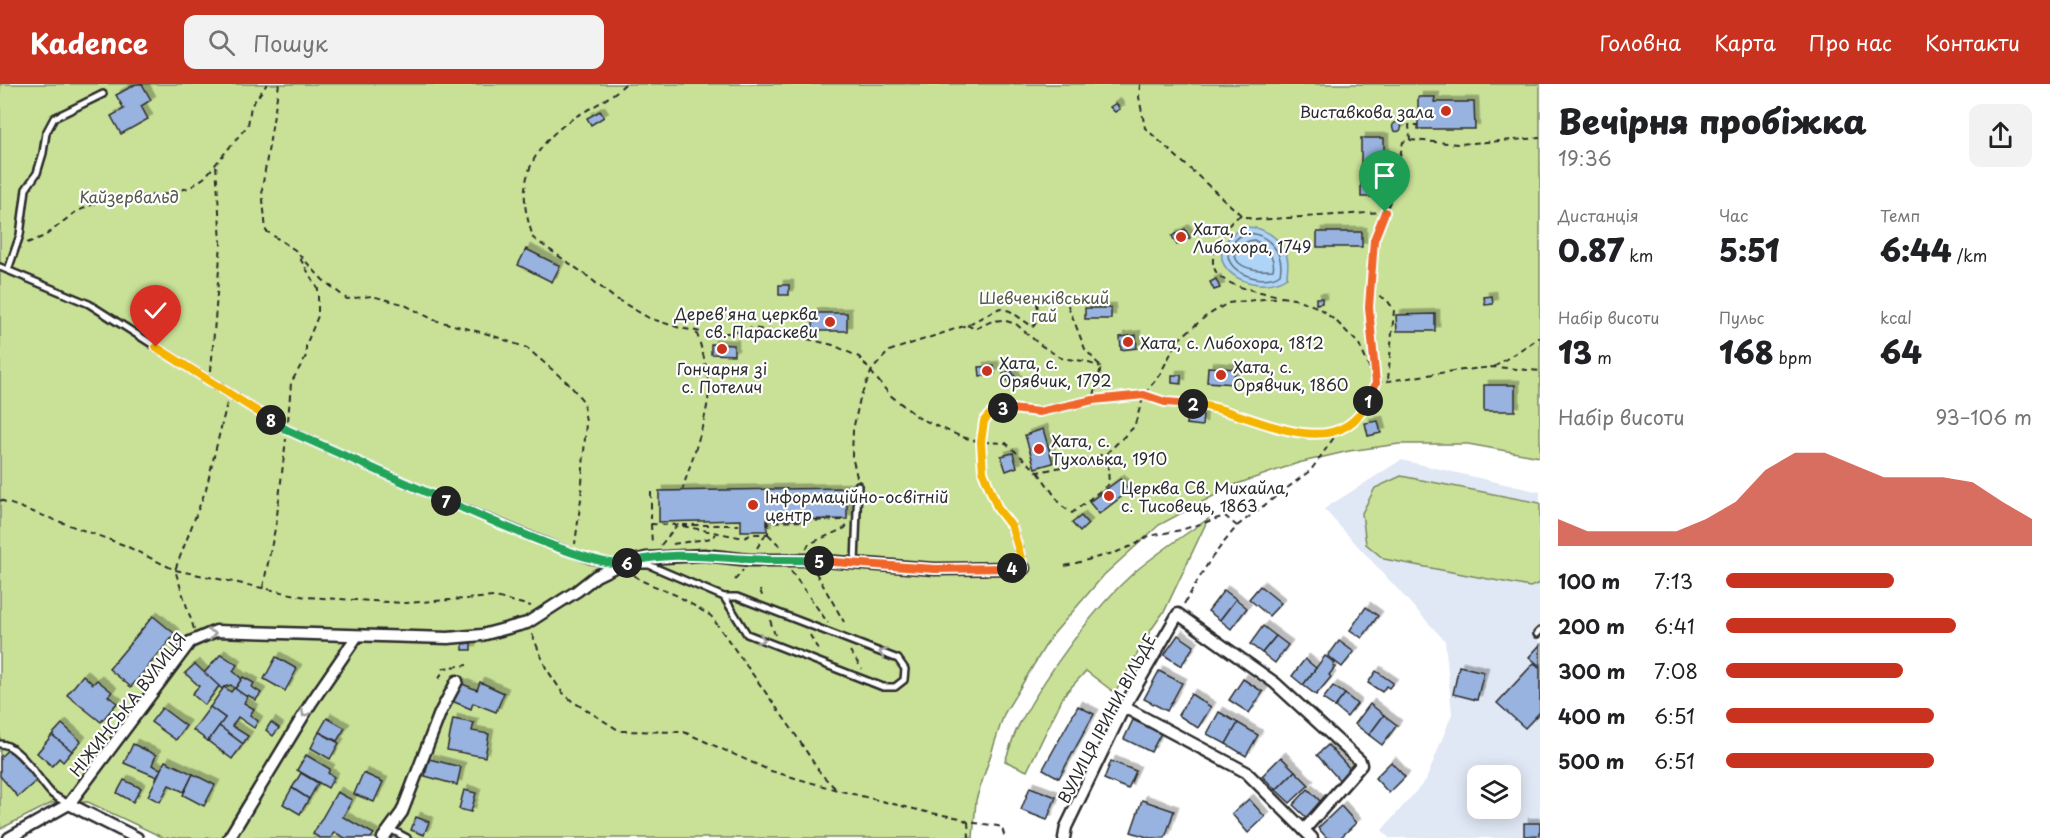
<!DOCTYPE html>
<html lang="uk">
<head>
<meta charset="utf-8">
<style>
	:root { --surface:#fff; --page:#f2f2f2; --text:#202124; --muted:#757577; --accent:#c8321e }
	body { margin:0; font-family:"Playpen Sans",sans-serif; background:var(--page); color:var(--text); height:100vh; display:flex; flex-direction:column; font-size:22px; white-space:nowrap }
	* { box-sizing:border-box; margin:0 }
	p { font-size:20px; color:var(--muted) }
	.icon { flex:none; width:33px; height:33px; fill:none; stroke:currentColor; stroke-width:2; stroke-linecap:round; stroke-linejoin:round }
	.map { position:relative; flex:1; overflow:hidden }
	.side { display:flex; flex-direction:column; background:var(--surface); width:510px }
	.side>* { flex:none }
	.tools { position:absolute; left:1467px; top:681px; display:grid; gap:12px }
	.tools a { display:grid; place-items:center; width:54px; height:54px; border-radius:12px; background:var(--surface); box-shadow:0 3px 15px #0003; font-size:30px }
	.pin { position:absolute; display:grid; place-items:center; width:51px; height:51px; color:#fff; margin:-62px -26px; border-radius:50% 50% 50% 0; rotate:-45deg; box-shadow:0 0 6px #0007 }
	.pin .icon { rotate:45deg }
	.km { position:absolute; width:30px; height:30px; margin:-15px; border-radius:50%; background:#222; color:#fff; font-size:16px; line-height:30px; text-align:center }
	.round { display:grid; place-items:center; flex:none; width:63px; height:63px; border-radius:12px; background:var(--page) }
	.headline { display:flex; align-items:center; justify-content:space-between; height:102px; padding:0 18px }
	h1 { font-size:33px; font-weight:800; line-height:45px }
	.metrics { display:grid; grid-template-columns:repeat(3,1fr); gap:9px; height:102px; padding:6px 18px }
	.metrics div { display:grid; align-content:center }
	.metrics b { font-size:30px; font-weight:800 }
	.metrics small { font-size:16px; font-weight:400 }
	.metrics p { font-size:16px }
	.chart { height:168px; padding:12px 18px }
	.chart p { display:flex; justify-content:space-between }
	.chart svg { width:100%; height:108px; margin-top:6px; fill:var(--accent); opacity:.7 }
	ul { padding:0 18px; list-style:none; font-size:20px }
	li { display:grid; grid-template-columns:96px 72px 1fr; align-items:center; height:45px }
	li i { height:15px; border-radius:8px; background:var(--accent) }
	header { display:flex; align-items:center; gap:36px; box-sizing:border-box; height:84px; padding:0 30px; background:var(--accent); color:#fff }
	header strong { font-size:28px }
	nav { display:flex; gap:33px; margin-inline-start:auto; font-size:21px }
	.search { width:420px; height:54px; background:var(--page); display:flex; align-items:center; gap:15px; box-sizing:border-box; padding:0 21px; border-radius:12px; color:var(--muted); font-size:22px }
	main { display:flex; flex:1; min-height:0 }
	.map>svg:first-child { display:block }
	.built { fill:#e0e8f5; fill-rule:evenodd }
	.green { fill:#c9e197; stroke:#7a8661; stroke-width:1.5 }
	.water { fill:#aed4f8; stroke:#7a90a6; stroke-width:1.5 }
	.lines { fill:none; stroke-linecap:round; stroke-linejoin:round }
	.shore { stroke:#5f6f7d; stroke-width:1.5 }
	.building { fill:#98b3df; stroke:#2b2b2b; stroke-width:1.5; filter:url(#shadow) }
	.lane-casing { stroke:#2b2b2b; stroke-width:10 }
	.street-casing { stroke:#2b2b2b; stroke-width:15 }
	.path { stroke:#2b2b2b; stroke-width:2; stroke-dasharray:6 4.5; stroke-linecap:butt }
	.lane { stroke:#fff; stroke-width:5 }
	.street { stroke:#fff; stroke-width:10 }
	.oneway { stroke:#a0a0a0 }
	.split-1-casing { stroke:#fff; stroke-width:12 }
	.split-2-casing { stroke:#fff; stroke-width:12 }
	.split-3-casing { stroke:#fff; stroke-width:12 }
	.split-4-casing { stroke:#fff; stroke-width:12 }
	.split-5-casing { stroke:#fff; stroke-width:12 }
	.split-6-casing { stroke:#fff; stroke-width:12 }
	.split-7-casing { stroke:#fff; stroke-width:12 }
	.split-8-casing { stroke:#fff; stroke-width:12 }
	.split-9-casing { stroke:#fff; stroke-width:12 }
	.split-1 { stroke:#f0652b; stroke-width:8 }
	.split-2 { stroke:#f5b400; stroke-width:8 }
	.split-3 { stroke:#f0652b; stroke-width:8 }
	.split-4 { stroke:#f5b400; stroke-width:8 }
	.split-5 { stroke:#f0652b; stroke-width:8 }
	.split-6 { stroke:#22a559; stroke-width:8 }
	.split-7 { stroke:#22a559; stroke-width:8 }
	.split-8 { stroke:#22a559; stroke-width:8 }
	.split-9 { stroke:#f5b400; stroke-width:8 }
	.poi-dot { fill:#c8321e; stroke:#fff; stroke-width:2 }
	.labels { text-anchor:middle; dominant-baseline:central; stroke-width:4.5; stroke-linejoin:round; paint-order:stroke }
	.poi-label { font-size:16px; fill:#2b2b2b; stroke:#fff; text-anchor:start }
	.park-label { font-size:16px; fill:#525846; stroke:#fff }
	.street-label { font-size:16px; fill:#2b2b2b; stroke:#fff }
</style>
</head>
<body>
<header>
<strong>Kadence</strong>
<div class="search"><svg class="icon" aria-label="search" viewBox="0 0 24 24"><circle cx="10" cy="10" r="6"/><path d="M15 15l6 6"/></svg>Пошук</div>
<nav><a>Головна</a><a>Карта</a><a>Про нас</a><a>Контакти</a></nav>
</header>
<main>
<div class="map">
<svg width="1540" height="754" viewBox="0 0 1540 754">
	<defs>
		<filter id="shadow"><feDropShadow dx="4.5" dy="-4.5" stdDeviation="0" flood-color="#0004"/></filter>
	</defs>
	<rect width="100%" height="100%" fill="#fff"/>
	<filter id="ink" filterUnits="userSpaceOnUse"><feTurbulence type="fractalNoise" baseFrequency=".0167" numOctaves="2"/><feDisplacementMap in="SourceGraphic" scale="12" xChannelSelector="R" yChannelSelector="G"/><feConvolveMatrix kernelMatrix="1 2 1 2 8 2 1 2 1" color-interpolation-filters="sRGB"/></filter>
	<g filter="url(#ink)">
		<path class="built" d="M1401 376 1540 408V754H1389L1382 746 1426 696 1452 630 1445 557 1324 425ZM1478 692H1510V724H1478Z"/>
		<g class="green">
			<polygon points="0,0 1540,0 1540,373 1468,360 1399,360 1349,367 1298,379 1234,401 1159,441 1104,491 1050,554 1004,630 976,716 973,754 164,754 88,718 52,719 0,745"/>
			<polygon points="1401,392 1540,419 1540,499 1530,503 1384,475 1366,460 1362,429 1375,404"/>
			<path d="M1208 435 1165 526 1151 546 1115 609 1086 587 1064 611 1027 687 1005 677C1010 665 1013 651 1020 639 1048 588 1093 524 1137 486 1160 467 1184 451 1208 435Z"/>
		</g>
		<path class="water" d="M1243 143C1264 142 1280 153 1287 173 1289 179 1287 187 1287 193 1252 217 1188 176 1243 143Z"/>
		<g class="lines">
			<g class="shore">
				<path d="M1245 149C1267 148 1285 169 1280 190 1256 207 1200 175 1245 149Z"/>
				<path d="M1254 156C1265 161 1276 174 1273 186 1263 187 1247 186 1239 179 1228 168 1244 157 1254 156Z"/>
			</g>
		</g>
		<g class="building">
			<polygon points="136,0 142,0 151,16 141,22 148,35 121,50 111,32 124,25 116,11"/>
			<polygon points="1418,13 1435,13 1434,18 1474,18 1475,45 1418,45"/>
			<polygon points="1116,19 1120,25 1115,28 1110,23"/>
			<polygon points="600,27 604,33 591,41 587,34"/>
			<circle cx="1397" cy="43" r="4.5"/>
			<rect x="1361" y="54" width="23" height="59"/>
			<polygon points="1185,145 1190,154 1177,161 1172,152"/>
			<rect x="1317" y="148" width="45" height="15"/>
			<polygon points="526,165 560,182 552,198 518,181"/>
			<polygon points="1216,195 1220,204 1214,206 1210,198"/>
			<rect x="779" y="201" width="10" height="10"/>
			<polygon points="1492,212 1493,220 1485,221 1484,213"/>
			<polygon points="1316,214 1322,214 1322,219 1316,220"/>
			<rect x="1085" y="224" width="26" height="11"/>
			<rect x="813" y="229" width="34" height="18"/>
			<polygon points="1435,230 1435,247 1397,247 1396,231"/>
			<polygon points="1136,251 1137,264 1121,266 1120,253"/>
			<polygon points="711,260 734,261 734,271 711,270"/>
			<polygon points="994,282 995,290 980,292 979,283"/>
			<polygon points="1208,283 1235,285 1234,300 1207,298"/>
			<polygon points="1011,286 1017,296 1010,301 1003,290"/>
			<polygon points="1172,291 1181,291 1181,300 1172,299"/>
			<rect x="1484" y="301" width="31" height="26"/>
			<polygon points="1187,330 1203,331 1202,342 1186,340"/>
			<polygon points="1378,337 1381,349 1368,352 1365,339"/>
			<polygon points="1043,345 1053,379 1035,384 1025,351"/>
			<polygon points="1013,369 1017,383 1006,387 1001,372"/>
			<polygon points="1120,395 1129,407 1099,430 1089,418"/>
			<polygon points="847,404 847,435 767,436 767,447 741,447 741,436 659,438 659,407"/>
			<polygon points="1081,432 1088,440 1080,448 1072,439"/>
			<polygon points="1260,502 1281,519 1269,532 1249,515"/>
			<polygon points="1224,506 1236,515 1220,536 1208,527"/>
			<polygon points="1236,515 1247,524 1231,545 1220,536"/>
			<polygon points="1366,523 1378,532 1362,554 1350,546"/>
			<polygon points="153,532 175,550 131,603 109,585"/>
			<polygon points="1263,542 1276,552 1262,569 1250,560"/>
			<polygon points="1178,551 1194,562 1181,582 1164,571"/>
			<polygon points="1276,552 1288,561 1275,579 1262,569"/>
			<polygon points="1339,557 1354,568 1342,583 1328,572"/>
			<polygon points="471,559 471,566 463,566 463,560"/>
			<polygon points="1540,561 1540,582 1529,573"/>
			<polygon points="221,570 237,581 233,587 242,595 235,605 231,601 224,603 222,605 204,589"/>
			<polygon points="1325,572 1335,579 1333,582 1335,583 1329,591 1331,593 1316,611 1303,601"/>
			<polygon points="276,573 297,585 285,607 264,595"/>
			<polygon points="1305,575 1316,584 1303,601 1292,592"/>
			<polygon points="1534,579 1540,584 1540,628 1525,644 1497,619"/>
			<polygon points="195,580 219,602 205,621 192,610 199,602 185,589"/>
			<polygon points="1459,582 1484,588 1477,616 1453,610"/>
			<polygon points="1159,587 1182,599 1167,627 1144,615"/>
			<polygon points="1376,587 1393,599 1389,604 1386,602 1382,608 1368,599"/>
			<polygon points="83,591 93,600 97,596 112,608 108,612 117,619 101,638 67,611"/>
			<polygon points="243,593 254,599 252,603 261,609 256,616 248,611 247,613 234,604 235,605"/>
			<polygon points="1243,595 1263,608 1249,629 1229,616"/>
			<polygon points="480,598 504,609 496,628 473,619 471,625 452,617 460,599 477,606"/>
			<polygon points="1333,602 1345,610 1335,623 1323,615"/>
			<polygon points="224,603 231,608 234,604 247,613 244,619 254,625 250,631 258,637 254,644 238,633 232,642 248,652 243,660 219,642 225,634 210,623"/>
			<polygon points="1191,610 1211,623 1198,644 1178,631"/>
			<polygon points="1345,610 1357,620 1347,633 1335,623"/>
			<polygon points="1370,620 1384,631 1369,651 1355,640"/>
			<polygon points="1078,622 1094,630 1059,694 1043,685"/>
			<polygon points="210,623 225,634 208,657 193,646"/>
			<polygon points="162,624 186,642 176,656 151,638"/>
			<polygon points="1219,628 1238,639 1226,660 1207,650"/>
			<polygon points="1384,631 1397,641 1382,661 1369,651"/>
			<polygon points="327,634 345,644 337,657 319,648"/>
			<polygon points="453,635 474,639 472,647 489,650 485,673 447,666"/>
			<polygon points="1133,636 1161,649 1151,668 1124,655"/>
			<polygon points="271,638 279,644 273,652 266,646"/>
			<polygon points="1238,639 1258,651 1246,672 1226,660"/>
			<polygon points="62,640 81,657 72,667 52,651"/>
			<polygon points="219,642 243,660 232,675 208,657"/>
			<polygon points="319,648 339,659 330,675 311,664"/>
			<polygon points="52,651 72,667 63,678 59,674 52,682 37,669"/>
			<polygon points="133,660 156,671 152,681 161,685 157,693 124,679"/>
			<polygon points="1328,661 1352,687 1341,698 1317,671"/>
			<polygon points="9,665 37,696 18,713 0,692 0,673"/>
			<polygon points="306,671 330,685 328,689 334,693 328,704 297,686"/>
			<polygon points="1281,673 1295,687 1276,706 1262,692"/>
			<polygon points="429,675 461,683 457,701 425,692"/>
			<polygon points="165,677 193,690 184,708 169,701 160,718 148,712"/>
			<polygon points="1111,677 1136,687 1128,705 1104,695"/>
			<polygon points="1391,678 1405,693 1389,709 1375,694"/>
			<polygon points="1295,687 1309,701 1290,719 1276,706"/>
			<polygon points="301,689 318,699 309,715 292,704"/>
			<polygon points="363,689 383,698 374,718 354,710"/>
			<polygon points="193,690 215,701 204,722 183,711"/>
			<polygon points="124,696 141,704 133,718 117,709"/>
			<polygon points="1030,703 1056,713 1047,736 1021,726"/>
			<polygon points="292,704 309,715 300,730 283,720"/>
			<polygon points="1308,705 1323,720 1308,735 1293,721"/>
			<polygon points="464,706 476,709 471,728 459,725"/>
			<polygon points="337,708 352,716 343,733 374,750 371,754 345,754 334,748 331,754 320,754 313,750"/>
			<polygon points="1249,715 1265,733 1248,749 1232,730"/>
			<polygon points="1142,716 1174,727 1165,754 1150,754 1131,748"/>
			<polygon points="1341,722 1356,739 1340,754 1327,754 1318,744"/>
			<polygon points="416,733 429,738 424,751 411,746"/>
			<polygon points="1524,739 1540,739 1540,751 1524,752"/>
		</g>
		<g class="lines">
			<defs>
				<g id="lane">
					<polyline points="0,183 89,220 287,346 430,410 573,469 591,476 617,480"/>
					<polyline points="8,186 20,151 26,105 37,89 43,69 46,49 54,34 103,10"/>
					<polyline points="1012,443 1024,484"/>
					<polyline points="855,479 858,401"/>
					<polyline points="636,481 649,481 724,513 737,513 898,575 905,585 904,596 895,603 883,603 747,550 724,513"/>
					<polyline points="1537,550 1540,547"/>
					<path d="M0 660C19 660 39 697 52 710 57 714 63 717 69 720"/>
					<polyline points="390,745 407,754"/>
				</g>
				<g id="street">
					<polyline points="1124,623 1246,688 1312,754"/>
					<polyline points="69,720 137,754"/>
					<polyline points="9,754 69,720 190,558 216,547 448,554 482,551 527,539 577,507 596,492 621,480 646,474 704,471 750,476 809,476 935,485 1024,484"/>
					<polyline points="229,754 311,619 357,552"/>
					<polyline points="383,754 402,728 440,629 457,597"/>
					<polyline points="1064,754 1066,743 1124,623 1178,530 1275,599 1360,677 1361,681 1304,746"/>
				</g>
			</defs>
			<use href="#lane" class="lane-casing"/>
			<use href="#street" class="street-casing"/>
			<g class="path">
				<polyline points="279,0 262,105 266,147 295,166 323,196 347,215 372,212 403,220 434,236 488,250 527,264 569,300 583,317 586,338 581,415 575,460"/>
				<path d="M625 0C611 14 592 23 575 33 546 52 522 81 525 117 525 129 530 142 533 154L586 191 613 213 649 234 680 244 707 249H732L753 244 778 248 833 261 859 273 890 311 919 334 962 353 981 358 1006 359 1038 388 1071 381 1107 369 1134 343 1144 311 1160 290 1178 256 1205 233 1228 219 1282 213 1299 216 1319 224 1337 238 1359 260 1376 299"/>
				<polyline points="1140,0 1139,13 1145,44 1241,131 1254,136 1384,128"/>
				<polyline points="1410,56 1459,60 1540,54"/>
				<path d="M1241 131C1229 138 1224 147 1218 160 1196 201 1251 205 1279 212"/>
				<polyline points="27,159 45,152 74,129 104,115 167,110 191,103 205,93 248,41 251,22 267,0"/>
				<polyline points="1370,207 1387,216 1394,226 1388,296"/>
				<polyline points="967,241 975,245 992,237 1003,236 1016,240 1039,260 1061,274 1083,277 1101,283"/>
				<polyline points="1494,283 1540,253"/>
				<polyline points="211,287 221,159 216,80"/>
				<polyline points="1376,299 1453,287 1494,283 1540,287"/>
				<polyline points="288,337 291,299 306,272 306,261 318,232 318,205 298,171"/>
				<polyline points="1038,388 1062,422 1072,429 1109,400 1107,369"/>
				<polyline points="857,393 852,372 853,346 860,314 872,286 889,267 967,241 1000,224 1010,227 1033,243 1039,234 1037,218 1042,213 1056,213 1067,219 1085,265 1101,283 1093,316"/>
				<path d="M682 407C690 380 710 328 709 302 707 283 702 265 696 247"/>
				<polyline points="651,408 651,440 676,441"/>
				<polyline points="0,416 124,461 175,486 306,513 405,519 495,513 531,522"/>
				<polyline points="1006,436 998,425 983,388 981,358 984,337 991,329 1002,324 1039,328 1093,316 1144,311 1165,317 1201,320 1259,336 1294,349 1323,351 1346,343 1364,325 1376,299 1369,223 1374,156 1391,115 1403,58 1410,56 1409,41 1418,41"/>
				<polyline points="651,440 652,461"/>
				<polyline points="682,441 739,441"/>
				<polyline points="768,450 783,465"/>
				<polyline points="673,460 712,454 716,450"/>
				<polyline points="661,461 677,441 744,454 752,450 768,450 768,438 846,436"/>
				<polyline points="757,464 765,451"/>
				<polyline points="806,465 809,460 845,444 848,440"/>
				<polyline points="1065,482 1117,468 1136,460 1149,452 1181,446 1225,432 1237,442"/>
				<polyline points="791,487 828,539"/>
				<polyline points="816,489 844,538"/>
				<polyline points="634,491 640,496 678,512 711,532 791,644 821,690 837,706"/>
				<polyline points="735,496 743,486"/>
				<polyline points="263,503 276,440 286,355"/>
				<polyline points="760,506 763,514"/>
				<polyline points="1184,520 1210,476 1237,442 1311,386 1340,345"/>
				<polyline points="770,536 775,551"/>
				<polyline points="194,545 175,486 206,405 227,319"/>
				<polyline points="532,550 546,584 562,608 572,617 620,647 684,648 771,687 837,706 926,728 960,734 968,738 998,742 1002,744 1005,754"/>
				<polyline points="810,551 820,569"/>
				<polyline points="850,567 862,585"/>
				<polyline points="439,595 444,584 467,581"/>
				<polyline points="968,738 969,754"/>
			</g>
			<use href="#lane" class="lane"/>
			<use href="#street" class="street"/>
		</g>
		<defs><path id="oneway-chevron" d="M-2-3.5L2.5 0L-2 3.5" fill="none" stroke-width="1.6" stroke-linecap="round" stroke-linejoin="round" transform="scale(1.5)"/></defs>
		<g class="oneway">
			<use href="#oneway-chevron" transform="translate(212 550) rotate(-13)"/>
			<use href="#oneway-chevron" transform="translate(761 555) rotate(21)"/>
			<use href="#oneway-chevron" transform="translate(883 569) rotate(-159)"/>
			<use href="#oneway-chevron" transform="translate(305 629) rotate(121)"/>
		</g>
	</g>
	<g class="lines" filter="url(#ink)">
		<defs>
			<polyline id="split-1" points="1368,317 1376,299 1369,223 1374,156 1385,128"/>
			<path id="split-2" d="M1193 320C1247 324 1334 387 1368 317"/>
			<polyline id="split-3" points="1003,324 1039,328 1093,316 1144,311 1165,318 1193,320"/>
			<polyline id="split-4" points="1003,324 991,329 984,337 981,358 983,388 998,425 1012,443 1024,484 1012,484"/>
			<polyline id="split-5" points="819,477 935,485 1012,484"/>
			<path id="split-6" d="M627 479C671 467 705 473 749 475 772 477 796 475 819 477"/>
			<path id="split-7" d="M446 417C481 431 598 487 627 479"/>
			<polyline id="split-8" points="271,336 287,346 446,417"/>
			<polyline id="split-9" points="156,263 271,336"/>
		</defs>
		<use href="#split-1" class="split-1-casing"/>
		<use href="#split-2" class="split-2-casing"/>
		<use href="#split-3" class="split-3-casing"/>
		<use href="#split-4" class="split-4-casing"/>
		<use href="#split-5" class="split-5-casing"/>
		<use href="#split-6" class="split-6-casing"/>
		<use href="#split-7" class="split-7-casing"/>
		<use href="#split-8" class="split-8-casing"/>
		<use href="#split-9" class="split-9-casing"/>
		<use href="#split-1" class="split-1"/>
		<use href="#split-2" class="split-2"/>
		<use href="#split-3" class="split-3"/>
		<use href="#split-4" class="split-4"/>
		<use href="#split-5" class="split-5"/>
		<use href="#split-6" class="split-6"/>
		<use href="#split-7" class="split-7"/>
		<use href="#split-8" class="split-8"/>
		<use href="#split-9" class="split-9"/>
	</g>
	<g class="poi-dot">
		<circle cx="1446" cy="27" r="6"/>
		<circle cx="1181" cy="153" r="6"/>
		<circle cx="830" cy="238" r="6"/>
		<circle cx="1128" cy="258" r="6"/>
		<circle cx="722" cy="265" r="6"/>
		<circle cx="987" cy="287" r="6"/>
		<circle cx="1221" cy="291" r="6"/>
		<circle cx="1039" cy="365" r="6"/>
		<circle cx="1109" cy="412" r="6"/>
		<circle cx="753" cy="421" r="6"/>
	</g>
	<g class="labels">
		<g class="poi-label">
			<text x="1434" y="27" text-anchor="end">Виставкова зала</text>
			<text x="1193" y="144">Хата, с.<tspan x="1193" dy="18">Либохора, 1749</tspan></text>
			<text x="818" y="229" text-anchor="end">Дерев'яна церква<tspan x="818" dy="18">св. Параскеви</tspan></text>
			<text x="1140" y="258">Хата, с. Либохора, 1812</text>
			<text x="999" y="278">Хата, с.<tspan x="999" dy="18">Орявчик, 1792</tspan></text>
			<text x="1233" y="282">Хата, с.<tspan x="1233" dy="18">Орявчик, 1860</tspan></text>
			<text x="722" y="284" text-anchor="middle">Гончарня зі<tspan x="722" dy="18">с. Потелич</tspan></text>
			<text x="1051" y="356">Хата, с.<tspan x="1051" dy="18">Тухолька, 1910</tspan></text>
			<text x="1121" y="403">Церква Св. Михайла,<tspan x="1121" dy="18">с. Тисовець, 1863</tspan></text>
			<text x="765" y="412">Інформаційно-освітній<tspan x="765" dy="18">центр</tspan></text>
		</g>
		<g class="park-label">
			<text x="129" y="112">Кайзервальд</text>
			<text x="1044" y="213">Шевченківський<tspan x="1044" dy="18">гай</tspan></text>
		</g>
		<g class="street-label">
			<text transform="translate(127 620) rotate(-52)">НІЖИНСЬКА ВУЛИЦЯ</text>
			<text transform="translate(1106 634) rotate(-62)">ВУЛИЦЯ ІРИНИ ВІЛЬДЕ</text>
		</g>
	</g>
</svg>
<div class="tools">
<a><svg class="icon" aria-label="layers" viewBox="0 0 24 24"><path d="M12 4l9 5-9 5-9-5zM3 14l9 5 9-5"/></svg></a>
</div>
<div class="pin" style="left:1385px;top:128px;background:#1e9e55"><svg class="icon" aria-label="arrive" viewBox="0 0 24 24"><path d="M6 21V4h12l-3 4 3 4H6"/></svg></div>
<div class="pin" style="left:156px;top:263px;background:#d93025"><svg class="icon" aria-label="check" viewBox="0 0 24 24"><path d="M5 12l5 5 9-10"/></svg></div>
<b class="km" style="left:1368px;top:317px">1</b>
<b class="km" style="left:1193px;top:320px">2</b>
<b class="km" style="left:1003px;top:324px">3</b>
<b class="km" style="left:1012px;top:484px">4</b>
<b class="km" style="left:819px;top:477px">5</b>
<b class="km" style="left:627px;top:479px">6</b>
<b class="km" style="left:446px;top:417px">7</b>
<b class="km" style="left:271px;top:336px">8</b>
</div>
<section class="side">
<div class="headline"><div><h1>Вечірня пробіжка</h1><p>19:36</p></div><a class="round"><svg class="icon" aria-label="share" viewBox="0 0 24 24"><path d="M12 15V3M7 8l5-5 5 5M5 13v7h14v-7"/></svg></a></div>
<div class="metrics">
<div><p>Дистанція</p><b>0.87<small> km</small></b></div>
<div><p>Час</p><b>5:51</b></div>
<div><p>Темп</p><b>6:44<small> /km</small></b></div>
</div>
<div class="metrics">
<div><p>Набір висоти</p><b>13<small> m</small></b></div>
<div><p>Пульс</p><b>168<small> bpm</small></b></div>
<div><p>kcal</p><b>64</b></div>
</div>
<div class="chart"><p><span>Набір висоти</span>93–106 m</p>
<svg viewBox="0 0 160 44" preserveAspectRatio="none"><path d="M0 44V33L10 38L20 38L30 38L40 38L50 33L60 26L70 13L80 6L90 6L100 11L110 16L120 16L130 16L140 18L150 26L160 33V44z"/></svg>
</div>
<ul>
<li><b>100 m</b>7:13<i style="width:55%"></i></li>
<li><b>200 m</b>6:41<i style="width:75%"></i></li>
<li><b>300 m</b>7:08<i style="width:58%"></i></li>
<li><b>400 m</b>6:51<i style="width:68%"></i></li>
<li><b>500 m</b>6:51<i style="width:68%"></i></li>
</ul>
</section>
</main>
</body>
</html>
